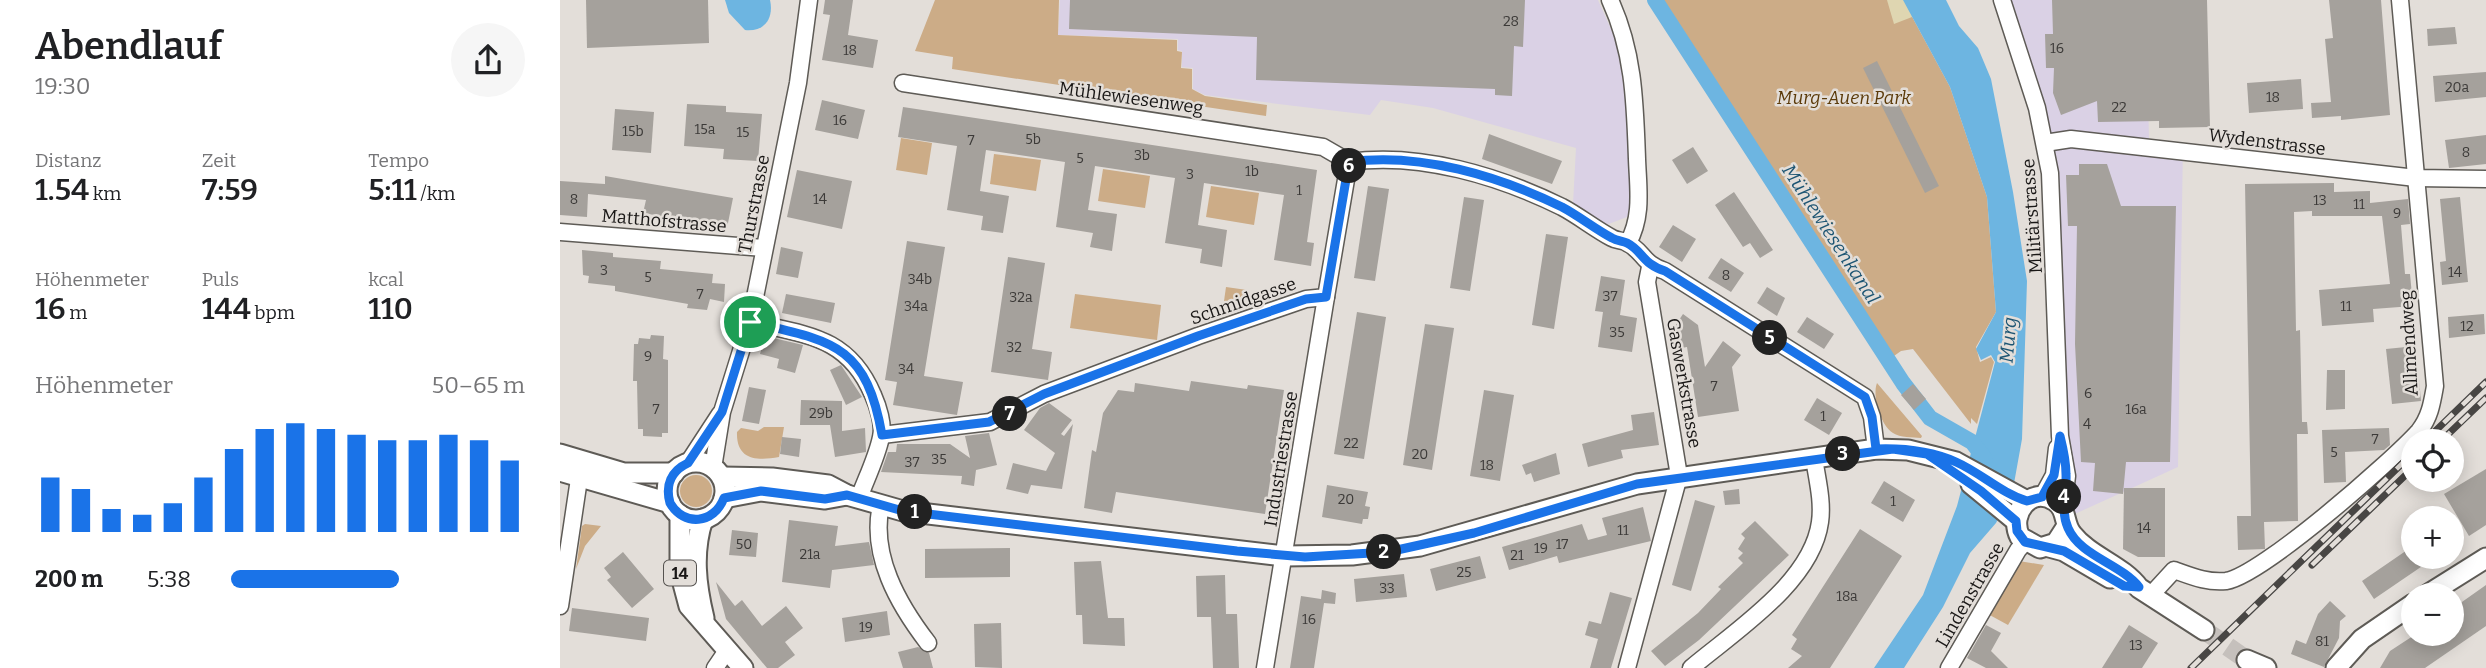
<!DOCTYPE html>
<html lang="de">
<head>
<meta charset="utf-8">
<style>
	:root { --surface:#fff; --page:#f6f6f6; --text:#202124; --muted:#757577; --accent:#1a73e8 }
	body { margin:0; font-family:Bitter,serif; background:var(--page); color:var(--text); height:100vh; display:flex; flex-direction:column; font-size:26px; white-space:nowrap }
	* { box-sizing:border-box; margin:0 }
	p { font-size:23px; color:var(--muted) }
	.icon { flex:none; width:38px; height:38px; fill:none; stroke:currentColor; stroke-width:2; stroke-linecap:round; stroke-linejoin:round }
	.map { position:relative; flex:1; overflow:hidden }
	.sheet { display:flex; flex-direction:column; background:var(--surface); width:560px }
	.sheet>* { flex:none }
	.fabs { position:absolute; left:1841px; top:429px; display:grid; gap:14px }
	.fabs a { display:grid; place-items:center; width:63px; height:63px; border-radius:50%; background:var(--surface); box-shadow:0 4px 18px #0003; font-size:35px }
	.pin { position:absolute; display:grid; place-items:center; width:60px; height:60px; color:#fff; margin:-30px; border:4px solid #fff; border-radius:50%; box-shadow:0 2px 7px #0007 }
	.km { position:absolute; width:35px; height:35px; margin:-18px; border-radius:50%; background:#222; color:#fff; font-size:19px; line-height:35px; text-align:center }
	.round { display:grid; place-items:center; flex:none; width:74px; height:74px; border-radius:37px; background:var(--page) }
	.summary { display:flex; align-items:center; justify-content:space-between; height:119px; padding:0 35px }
	h1 { font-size:38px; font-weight:600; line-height:52px }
	.figures { display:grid; grid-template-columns:repeat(3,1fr); gap:10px; height:119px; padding:7px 35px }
	.figures div { display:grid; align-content:center }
	.figures b { font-size:30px; font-weight:600 }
	.figures small { font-size:19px; font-weight:400 }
	.figures p { font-size:19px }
	.chart { height:196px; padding:14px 35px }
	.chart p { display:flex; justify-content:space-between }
	.chart svg { width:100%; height:126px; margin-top:7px; stroke:var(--accent); stroke-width:6 }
	ul { padding:0 35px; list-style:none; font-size:23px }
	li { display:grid; grid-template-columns:112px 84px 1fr; align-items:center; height:52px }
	li i { height:18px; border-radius:9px; background:var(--accent) }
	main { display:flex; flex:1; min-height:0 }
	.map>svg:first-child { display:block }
	.industrial { fill:#dad1e5 }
	.green { fill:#ccac87 }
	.sand { fill:#dfd6b1 }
	.water { fill:#6db5e1 }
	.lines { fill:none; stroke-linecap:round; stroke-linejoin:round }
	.canal { stroke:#6db5e1; stroke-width:16 }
	.building { fill:#a5a19c }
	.major-tunnel { stroke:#c5c0bc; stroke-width:19; stroke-dasharray:19 10; stroke-linecap:butt }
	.minor-casing { stroke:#5e5b56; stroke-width:19 }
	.major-casing { stroke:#5e5b56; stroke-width:23 }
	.minor { stroke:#fff; stroke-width:16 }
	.major { stroke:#fff; stroke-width:19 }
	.rail-casing { stroke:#484644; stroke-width:7 }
	.rail { stroke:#e3ded9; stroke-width:4.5; stroke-dasharray:13; stroke-linecap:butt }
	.route-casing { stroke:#fff; stroke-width:14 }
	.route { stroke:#1a73e8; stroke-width:9 }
	.labels { text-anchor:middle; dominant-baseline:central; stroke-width:5; stroke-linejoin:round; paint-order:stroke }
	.number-label { font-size:14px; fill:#3c3a38 }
	.shield { fill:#e3ded9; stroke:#565350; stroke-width:2 }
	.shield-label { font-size:16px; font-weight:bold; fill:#191716 }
	.street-label { font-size:18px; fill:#191716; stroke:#e3ded9 }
	.park-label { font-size:18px; font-style:italic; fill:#5b3a09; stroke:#e3ded9 }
	.water-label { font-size:19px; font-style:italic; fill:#1d5573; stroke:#e3ded9 }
</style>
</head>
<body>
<main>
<section class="sheet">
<div class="summary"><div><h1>Abendlauf</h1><p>19:30</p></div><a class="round"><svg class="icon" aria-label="share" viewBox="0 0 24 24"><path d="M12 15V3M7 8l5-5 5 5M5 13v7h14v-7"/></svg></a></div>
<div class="figures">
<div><p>Distanz</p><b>1.54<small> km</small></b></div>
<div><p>Zeit</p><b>7:59</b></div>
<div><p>Tempo</p><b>5:11<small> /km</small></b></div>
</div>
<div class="figures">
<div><p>Höhenmeter</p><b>16<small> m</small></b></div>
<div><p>Puls</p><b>144<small> bpm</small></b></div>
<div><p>kcal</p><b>110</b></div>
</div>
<div class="chart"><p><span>Höhenmeter</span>50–65 m</p>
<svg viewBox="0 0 160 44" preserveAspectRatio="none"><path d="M5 44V25M15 44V29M25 44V36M35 44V38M45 44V34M55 44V25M65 44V15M75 44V8M85 44V6M95 44V8M105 44V10M115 44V12M125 44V12M135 44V10M145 44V12M155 44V19"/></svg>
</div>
<ul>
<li><b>200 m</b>5:38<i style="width:57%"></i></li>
</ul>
</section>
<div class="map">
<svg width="1926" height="668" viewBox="0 0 1926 668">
	<rect width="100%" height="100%" fill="#e3ded9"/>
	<g class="industrial">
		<polygon points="500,0 1038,0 1059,47 1066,79 1071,204 1067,217 1046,225 1013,204 1016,148 873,108 821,100 810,115 645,95 633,89 633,68 622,67 622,51 618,50 618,39 498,35"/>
		<polygon points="1442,0 1586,0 1589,140 1623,143 1618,467 1506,518 1485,143"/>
	</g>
	<g class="green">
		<polygon points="375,0 499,0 498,35 617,40 617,51 622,52 621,68 632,69 632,89 645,96 707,105 706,116 392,69 393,57 355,51"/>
		<polygon points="1099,0 1343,0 1390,87 1427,197 1436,312 1416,347 1420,362 1431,357 1434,362 1417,424 1411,418 1411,424 1353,349 1341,351 1324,363 1315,343"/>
		<polygon points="341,138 372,143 367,175 336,170"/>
		<polygon points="434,154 481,160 476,191 430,184"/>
		<polygon points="543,169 590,176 585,208 538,201"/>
		<polygon points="651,186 699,193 694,225 646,217"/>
		<polygon points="666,287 687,290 685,304 664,301"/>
		<polygon points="515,294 601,305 597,340 510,328"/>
		<path d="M1317 383 1362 436 1361 438C1353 437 1340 438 1333 433 1320 425 1312 395 1317 383Z"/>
		<path d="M204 427H224L219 457C197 461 176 460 177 432L181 428 198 431Z"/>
		<circle cx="136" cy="491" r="16"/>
		<polygon points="25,524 41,526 25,546 16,569 22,526"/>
		<polygon points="1459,561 1484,565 1448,625 1426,613"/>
	</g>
	<polygon class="sand" points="1327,0 1349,0 1352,17 1334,24"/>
	<g class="water">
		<path d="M165 0H210C214 18 205 32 185 30L169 13Z"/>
		<polygon points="1343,0 1386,0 1399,26 1418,48 1431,79 1453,192 1467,281 1462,439 1453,489 1436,523 1410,553 1383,607 1344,668 1314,668 1363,595 1397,506 1435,362 1431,355 1421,360 1416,349 1436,312 1427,197 1390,87"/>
	</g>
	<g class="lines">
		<polyline class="canal" points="1095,0 1343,383 1370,418 1412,442 1425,459"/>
	</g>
	<g class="building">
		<polygon points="26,0 148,0 149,43 27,48"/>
		<polygon points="265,0 293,0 288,35 318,40 313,68 262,60 270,15 263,14"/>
		<polygon points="510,0 965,0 963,47 954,46 952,96 935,95 935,89 696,80 697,37 509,29"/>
		<polygon points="1492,0 1647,0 1650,127 1599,128 1599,121 1538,122 1537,101 1501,115 1493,93 1494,68 1486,68 1485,34 1493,34"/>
		<polygon points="1769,0 1821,0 1830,115 1781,120 1781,116 1752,118 1751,103 1771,102 1765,39 1773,38"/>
		<polygon points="1895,27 1897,44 1868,46 1867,29"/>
		<polygon points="1317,61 1379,186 1365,193 1303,68"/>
		<polygon points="1926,72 1926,97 1875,102 1873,76"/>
		<polygon points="1741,79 1743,109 1689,113 1687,83"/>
		<polygon points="262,100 305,110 298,139 255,130"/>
		<polygon points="127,104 166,106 166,112 202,114 198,161 163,159 164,149 124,146"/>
		<polygon points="343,107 757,170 747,242 754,243 751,266 714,260 724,195 644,183 638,225 667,230 662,267 640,263 642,249 605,243 615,178 535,166 528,210 557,214 552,251 530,247 533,233 496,227 505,162 426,150 420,191 449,196 443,233 421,230 423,216 387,210 397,146 338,137"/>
		<polygon points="55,109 94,112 91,153 52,150"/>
		<polygon points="929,134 1002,161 992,184 922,159"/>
		<polygon points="1926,135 1926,164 1889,168 1885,140"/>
		<polygon points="1133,147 1148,171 1127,184 1112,160"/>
		<polygon points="1519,164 1547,164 1561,206 1616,206 1610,462 1566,462 1563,494 1533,491 1535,463 1521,462 1515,344 1517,226 1508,226 1506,175 1519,175"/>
		<polygon points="237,170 292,181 282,229 227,217"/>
		<polygon points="45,176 173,198 167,228 83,213 86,200 28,194 27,217 0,215 0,181 45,184"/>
		<polygon points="1774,183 1774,192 1810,191 1810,203 1848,199 1850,224 1841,225 1845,274 1850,274 1853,306 1813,309 1814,322 1762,326 1759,290 1830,284 1822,216 1752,216 1752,211 1734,212 1736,331 1740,330 1742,422 1747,422 1748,434 1737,434 1738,521 1704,522 1705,549 1678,550 1677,516 1691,516 1685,184"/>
		<polygon points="808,186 829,189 815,281 794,278"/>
		<polygon points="1174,192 1213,250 1200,258 1190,243 1183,247 1155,205"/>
		<polygon points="904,197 924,200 910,291 890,288"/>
		<polygon points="1900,197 1908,282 1882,285 1880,262 1886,261 1880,199"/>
		<polygon points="1113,225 1136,239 1122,262 1099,247"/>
		<polygon points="986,234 1008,237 994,329 972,325"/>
		<polygon points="347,241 385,247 364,376 403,382 397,415 333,405 337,382 325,380"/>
		<polygon points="221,247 243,252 238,278 216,274"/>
		<polygon points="22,250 53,253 53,257 101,261 100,269 153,274 152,283 165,284 164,302 150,299 147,310 127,308 128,304 55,291 55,286 28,283 29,276 23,275"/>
		<polygon points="448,257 485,263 472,349 492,352 488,380 431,372"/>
		<polygon points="1161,258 1184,273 1171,292 1148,278"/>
		<polygon points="1041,276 1065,280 1060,315 1077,318 1072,352 1038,347 1043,312 1035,311"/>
		<polygon points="1207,287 1225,298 1217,316 1197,303"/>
		<polygon points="226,294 275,303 271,323 222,313"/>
		<polygon points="797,312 826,317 804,459 774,454"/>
		<polygon points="1123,314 1138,325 1145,367 1163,341 1181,355 1172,367 1179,411 1138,417 1127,347 1116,349 1113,329"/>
		<polygon points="1924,314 1925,334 1889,338 1888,317"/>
		<polygon points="1247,317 1274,334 1264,349 1237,332"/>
		<polygon points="865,324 894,328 872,470 843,465"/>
		<polygon points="91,335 104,336 103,359 108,360 108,433 102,433 102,437 83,436 83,429 78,429 77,381 73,381 74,344 78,344 79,338 90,339"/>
		<polygon points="205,336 243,345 235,373 217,368 219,359 200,354"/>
		<polygon points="1856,346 1861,401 1832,404 1826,349"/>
		<polygon points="281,365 302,397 286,405 270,370"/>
		<polygon points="1767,370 1785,370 1785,409 1766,410"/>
		<polygon points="631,381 687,389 688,385 724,390 705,514 556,492 552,513 524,508 532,450 536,452 543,413 558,390 574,392 575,383 629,391"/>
		<polygon points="1353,384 1366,399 1354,410 1341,395"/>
		<polygon points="189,387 206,390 199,424 182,421"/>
		<polygon points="924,390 954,395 940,481 910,476"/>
		<polygon points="1257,398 1282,413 1269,435 1244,420"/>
		<polygon points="241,400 282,401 282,431 305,428 306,452 275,457 270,425 240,425"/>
		<polygon points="489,403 512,420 501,434 504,436 513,424 502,489 471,485 468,494 446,489 453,463 486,471 495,453 464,430 480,408"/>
		<polygon points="1094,412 1099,445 1061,450 1063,458 1028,467 1022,444 1073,430 1071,415"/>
		<polygon points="1829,428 1830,445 1824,450 1785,452 1786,482 1764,483 1762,430"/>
		<polygon points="429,433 437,465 416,470 414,486 401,484 402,476 321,472 328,452 336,452 337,444 390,444 410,458 405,436"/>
		<polygon points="222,437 241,439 239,457 220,454"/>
		<polygon points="996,453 1000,474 974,482 971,473 966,475 962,465"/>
		<polygon points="1926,469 1926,525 1909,536 1884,494"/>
		<polygon points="1324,481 1355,500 1343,522 1311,503"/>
		<polygon points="767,485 808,492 805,506 810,507 808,519 803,519 802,524 762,517"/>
		<polygon points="1564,488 1605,488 1605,557 1578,557 1563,549"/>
		<polygon points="1179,489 1180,504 1165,505 1163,491"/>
		<polygon points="1135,500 1155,506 1131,591 1112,585"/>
		<polygon points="1083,507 1091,541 999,563 997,556 949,570 942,547 1022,524 1028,540 1047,535 1042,518"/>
		<polygon points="229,520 278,526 275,546 309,542 314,565 272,570 270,588 222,582"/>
		<polygon points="1195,521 1229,555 1139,640 1105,666 1091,651 1138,613 1161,589 1158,587 1183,563 1178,558 1183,553 1178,549 1185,538 1181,534"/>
		<polygon points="1300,529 1342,556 1270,668 1228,668 1242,656 1231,649 1237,639 1232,635"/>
		<polygon points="172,530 198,533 196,557 169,555"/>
		<polygon points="1853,546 1853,556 1877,556 1814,599 1802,581"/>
		<polygon points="450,548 450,577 365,578 365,549"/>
		<polygon points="63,552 94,589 72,608 47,580 51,577 44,568"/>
		<polygon points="920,556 926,578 876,591 870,569"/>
		<polygon points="541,561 548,618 564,618 565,646 523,644 522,615 516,615 514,562"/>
		<polygon points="844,574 847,597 796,602 794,579"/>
		<polygon points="665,575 666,614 677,614 679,668 653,668 651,617 637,617 636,576"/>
		<polygon points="156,582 175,606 182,600 202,626 226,606 243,628 225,642 235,655 218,668 207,668 166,619"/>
		<polygon points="1926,585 1926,626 1865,668 1820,668 1830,651 1856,634 1892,634 1892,609"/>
		<polygon points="762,590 776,593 775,604 764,603 754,668 730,668 741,596 761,599"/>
		<polygon points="1050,592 1072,598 1051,668 1030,668 1038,639 1025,635 1029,621 1041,624"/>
		<polygon points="1770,601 1786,616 1780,621 1779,638 1764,667 1731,654 1736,640 1746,644 1758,614"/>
		<polygon points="12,608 89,618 86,641 9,631"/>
		<polygon points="327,611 330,635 285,642 282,618"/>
		<polygon points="441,623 442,668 415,667 414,624"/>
		<polygon points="1426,625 1441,633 1431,651 1448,668 1426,668 1407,658"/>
		<polygon points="1569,625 1598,643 1582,668 1542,668"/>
		<polygon points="358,647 369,653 373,668 343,668 338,652"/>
	</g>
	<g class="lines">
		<polyline class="major-tunnel" points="1644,630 1687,660"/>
		<defs>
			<g id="minor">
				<path d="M1050 0C1074 52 1075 103 1077 159 1078 188 1083 216 1068 243"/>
				<polyline points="1442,0 1477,108 1490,173 1500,436 1507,476 1503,509"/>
				<polyline points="343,83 763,147 789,162"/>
				<polyline points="1485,143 1511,139 1856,178 1926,179"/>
				<polyline points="0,232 204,248"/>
				<path d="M190 322C246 335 288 336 313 395 318 406 324 425 321 437 317 457 306 479 299 498"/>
				<path d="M322 435 430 422 484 394 638 336 746 299 766 297 789 162C860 152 939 176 1002 207 1019 216 1035 229 1052 238 1057 241 1063 240 1067 243 1084 251 1082 264 1105 271L1305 397 1312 417 1316 449"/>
				<polyline points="128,463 160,414"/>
				<polyline points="153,468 162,412 190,322 238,83 249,0"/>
				<polyline points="1482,497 1494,475 1497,448"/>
				<path d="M321 505C310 555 338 604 368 643"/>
				<path d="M1591 595 1614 570C1631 576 1647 583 1666 581 1701 576 1832 461 1859 431 1870 417 1872 403 1875 386L1840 0"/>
				<polyline points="0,606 19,479"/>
				<polyline points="155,668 168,649"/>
				<polyline points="705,668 766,297"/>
				<polyline points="1067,668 1119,476 1087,282 1090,267"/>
				<path d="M1131 668C1175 631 1252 582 1260 522 1263 501 1257 479 1254 458"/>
				<polyline points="1389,668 1458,550 1465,542"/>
			</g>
			<g id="major">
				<polyline points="0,454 64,473 114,473"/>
				<circle cx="136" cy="491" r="29"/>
				<polyline points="0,471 110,503"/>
				<polyline points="162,477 212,478 268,485 287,495 343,511 724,556 792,555 860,546 1077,484 1316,449 1348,450 1396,462 1467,501"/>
				<polyline points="1411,484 1456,521"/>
				<polyline points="164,498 201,491 265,499 287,495"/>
				<polyline points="120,515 120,572 129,606 183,668"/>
				<path d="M143 519C132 552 136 585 144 618"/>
				<path d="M1507 526 1496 543 1480 548 1460 537C1448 514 1471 485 1495 501 1508 510 1503 524 1512 534 1530 557 1562 565 1579 588L1644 630"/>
				<polyline points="1489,547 1504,551 1550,578"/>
				<polyline points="1867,595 1926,558"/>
				<polyline points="1687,660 1706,668"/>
				<polyline points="1776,668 1802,639 1853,604"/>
			</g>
		</defs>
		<use href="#minor" class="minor-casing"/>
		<use href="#major" class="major-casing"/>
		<use href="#minor" class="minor"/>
		<use href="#major" class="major"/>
		<defs>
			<g id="rail">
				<polyline points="1865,441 1926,382"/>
				<polyline points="1881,441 1926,398"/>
				<polyline points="1752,565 1853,468"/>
				<polyline points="1631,668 1853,453"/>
			</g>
		</defs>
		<use href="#rail" class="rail-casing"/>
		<use href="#rail" class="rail"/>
	</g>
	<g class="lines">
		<defs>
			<path id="route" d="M190 322 162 412 128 463C111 471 105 485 110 503 124 527 154 524 164 498L201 491 265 499 287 495 343 511 677 551 745 557 828 552 914 533 1077 484 1333 449 1367 454 1421 491 1456 521 1457 531 1465 542 1504 551 1564 586 1579 587C1561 564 1520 556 1508 528 1500 510 1507 492 1506 474 1506 461 1503 448 1500 436L1494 475 1482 497 1467 501C1441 493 1421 473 1396 462 1371 451 1342 448 1316 449L1312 417 1305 397 1105 271C1082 264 1083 251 1067 243 1063 241 1057 241 1052 238 1035 229 1019 216 1002 207 939 176 860 152 789 162L766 297 746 299 638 336 484 394 429 422 322 435C306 343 271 341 190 322"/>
		</defs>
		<use href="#route" class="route-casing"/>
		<use href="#route" class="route"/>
	</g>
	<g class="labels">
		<g class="number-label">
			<text x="951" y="21">28</text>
			<text x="1497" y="48">16</text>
			<text x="290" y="50">18</text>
			<text x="1897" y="87">20a</text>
			<text x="1713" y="97">18</text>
			<text x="1559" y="107">22</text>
			<text x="280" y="120">16</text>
			<text x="145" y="129">15a</text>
			<text x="73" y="131">15b</text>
			<text x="183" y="132">15</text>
			<text x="473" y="139">5b</text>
			<text x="411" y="140">7</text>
			<text x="1906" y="152">8</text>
			<text x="582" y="155">3b</text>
			<text x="520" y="158">5</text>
			<text x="692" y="171">1b</text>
			<text x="630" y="174">3</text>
			<text x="739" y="190">1</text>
			<text x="14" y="199">8</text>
			<text x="260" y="199">14</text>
			<text x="1760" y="200">13</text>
			<text x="1799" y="204">11</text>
			<text x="1837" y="213">9</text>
			<text x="44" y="270">3</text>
			<text x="1895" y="272">14</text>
			<text x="1166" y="275">8</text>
			<text x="88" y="277">5</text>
			<text x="360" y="279">34b</text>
			<text x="140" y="294">7</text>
			<text x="1050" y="296">37</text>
			<text x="461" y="297">32a</text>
			<text x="356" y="306">34a</text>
			<text x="1786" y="306">11</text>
			<text x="1907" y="326">12</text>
			<text x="1057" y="332">35</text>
			<text x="454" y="347">32</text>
			<text x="88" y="356">9</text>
			<text x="346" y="369">34</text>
			<text x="1154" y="386">7</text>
			<text x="1528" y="393">6</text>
			<text x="96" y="409">7</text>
			<text x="1576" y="409">16a</text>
			<text x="261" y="413">29b</text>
			<text x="1263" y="416">1</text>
			<text x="1527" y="424">4</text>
			<text x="1815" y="439">7</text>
			<text x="791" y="443">22</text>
			<text x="1774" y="452">5</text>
			<text x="860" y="454">20</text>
			<text x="379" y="459">35</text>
			<text x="352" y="462">37</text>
			<text x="927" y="465">18</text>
			<text x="786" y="499">20</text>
			<text x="1333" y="501">1</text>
			<text x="1584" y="528">14</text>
			<text x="1063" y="530">11</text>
			<text x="184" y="544">50</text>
			<text x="1002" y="544">17</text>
			<text x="981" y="548">19</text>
			<text x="250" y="554">21a</text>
			<text x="957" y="555">21</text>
			<text x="904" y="572">25</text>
			<text x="827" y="588">33</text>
			<text x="1287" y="596">18a</text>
			<text x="749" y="619">16</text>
			<text x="306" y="627">19</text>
			<text x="1762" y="641">81</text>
			<text x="1576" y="645">13</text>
		</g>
		<rect class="shield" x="104" y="560.5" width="32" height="25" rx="5"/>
		<g class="shield-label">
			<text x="120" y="573">14</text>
		</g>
		<g class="street-label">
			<text transform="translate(571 98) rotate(8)">Mühlewiesenweg</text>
			<text transform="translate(1707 142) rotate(7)">Wydenstrasse</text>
			<text transform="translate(194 204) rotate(-79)">Thurstrasse</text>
			<text transform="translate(1472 216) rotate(-94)">Militärstrasse</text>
			<text transform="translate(104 221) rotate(5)">Matthofstrasse</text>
			<text transform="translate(683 301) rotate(-19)">Schmidgasse</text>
			<text transform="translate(1849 343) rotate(-93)">Allmendweg</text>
			<text transform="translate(1124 383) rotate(80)">Gaswerkstrasse</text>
			<text transform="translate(721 459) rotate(-81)">Industriestrasse</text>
			<text transform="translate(1410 595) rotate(-60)">Lindenstrasse</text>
		</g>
		<g class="park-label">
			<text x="1284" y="98">Murg-Auen Park</text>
		</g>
		<g class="water-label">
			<text transform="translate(1271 234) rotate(57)">Mühlewiesenkanal</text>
			<text transform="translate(1448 340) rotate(-85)">Murg</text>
		</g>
	</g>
</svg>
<div class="fabs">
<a><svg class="icon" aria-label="locate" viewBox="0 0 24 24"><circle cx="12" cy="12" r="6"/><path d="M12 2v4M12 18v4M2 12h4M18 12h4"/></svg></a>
<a>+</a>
<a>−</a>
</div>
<div class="pin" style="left:190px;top:322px;background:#1e9e55"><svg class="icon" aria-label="arrive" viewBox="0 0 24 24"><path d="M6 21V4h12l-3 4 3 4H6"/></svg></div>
<b class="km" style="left:355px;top:512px">1</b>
<b class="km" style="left:824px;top:552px">2</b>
<b class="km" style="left:1283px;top:454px">3</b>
<b class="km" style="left:1504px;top:497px">4</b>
<b class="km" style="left:1210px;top:338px">5</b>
<b class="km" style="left:789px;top:166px">6</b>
<b class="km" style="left:450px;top:414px">7</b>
</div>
</main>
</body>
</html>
